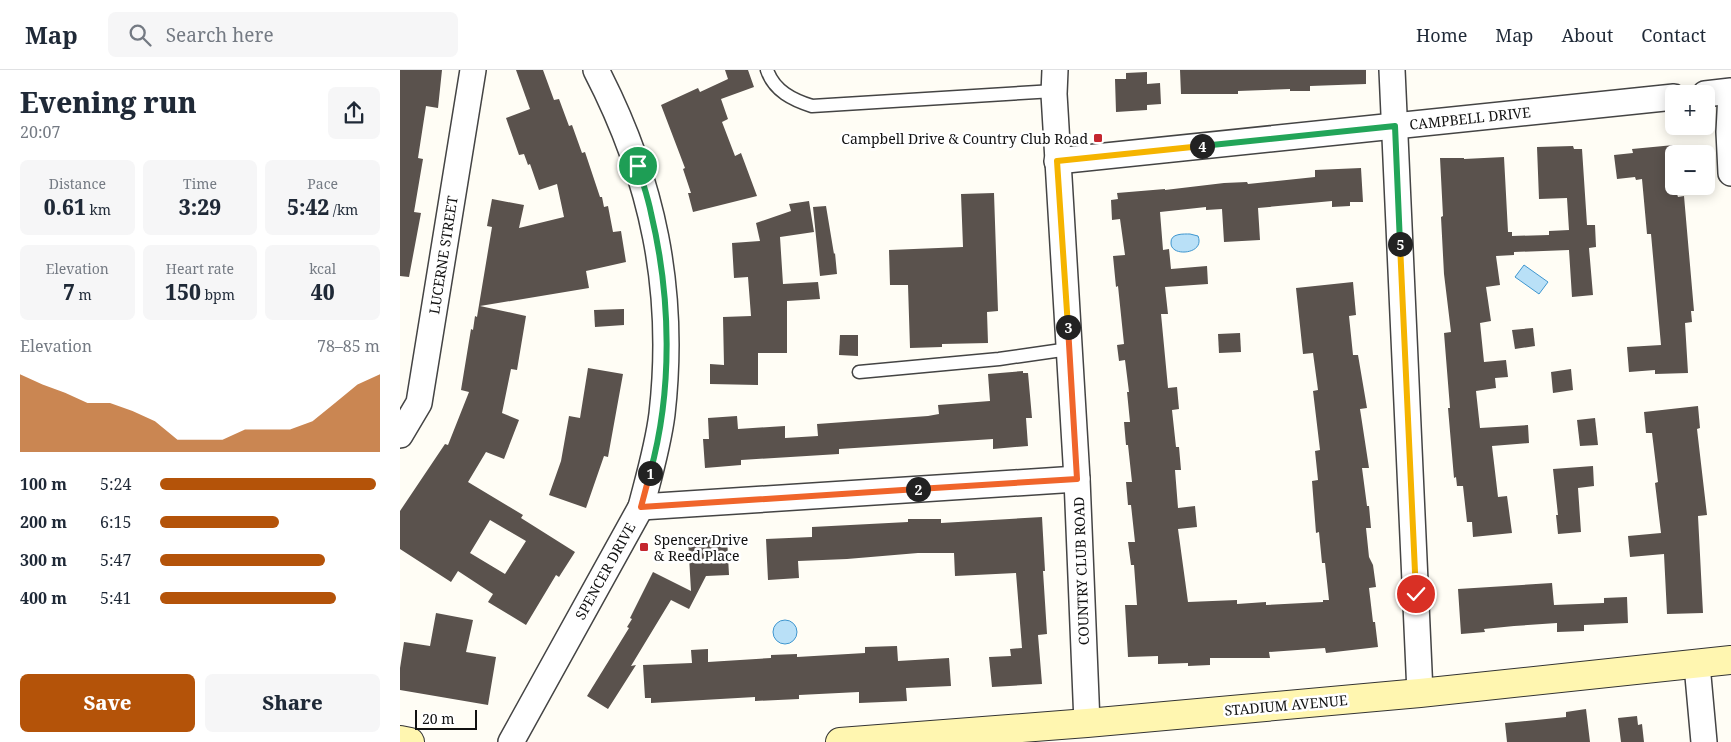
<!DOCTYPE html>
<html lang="en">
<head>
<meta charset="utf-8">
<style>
	:root { --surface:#fff; --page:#f6f6f7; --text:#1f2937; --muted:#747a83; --line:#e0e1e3; --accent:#b45309 }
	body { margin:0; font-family:"Noto Serif",serif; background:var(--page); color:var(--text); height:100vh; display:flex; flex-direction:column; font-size:19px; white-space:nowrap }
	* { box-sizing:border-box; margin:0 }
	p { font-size:16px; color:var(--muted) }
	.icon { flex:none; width:28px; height:28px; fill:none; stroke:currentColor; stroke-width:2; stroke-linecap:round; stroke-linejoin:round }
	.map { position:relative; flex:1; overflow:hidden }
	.sheet { display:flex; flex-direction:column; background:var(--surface); width:400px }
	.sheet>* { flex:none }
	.controls { position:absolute; left:1265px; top:15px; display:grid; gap:10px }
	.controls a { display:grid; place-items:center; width:50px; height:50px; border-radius:8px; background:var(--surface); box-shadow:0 2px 12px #0003; font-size:25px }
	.scale { position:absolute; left:15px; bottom:12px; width:62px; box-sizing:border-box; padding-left:5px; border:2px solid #111; border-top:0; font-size:14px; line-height:18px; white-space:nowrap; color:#111; -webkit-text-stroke:4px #fff; paint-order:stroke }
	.pin { position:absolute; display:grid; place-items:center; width:42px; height:42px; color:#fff; margin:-21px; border:2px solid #fff; border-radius:50%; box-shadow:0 1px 5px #0007 }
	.km { position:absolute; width:25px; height:25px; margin:-12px; border-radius:50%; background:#222; color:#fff; font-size:14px; line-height:25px; text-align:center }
	.round { display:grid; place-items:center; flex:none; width:52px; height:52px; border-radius:8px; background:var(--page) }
	.head { display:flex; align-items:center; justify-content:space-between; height:85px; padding:0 20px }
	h1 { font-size:28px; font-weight:800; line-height:38px }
	.stats { display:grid; grid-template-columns:repeat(3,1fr); gap:8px; height:85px; padding:5px 20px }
	.stats div { display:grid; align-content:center; border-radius:8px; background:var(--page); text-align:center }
	.stats b { font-size:21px; font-weight:800 }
	.stats small { font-size:14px; font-weight:400 }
	.stats p { font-size:14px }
	.chart { height:140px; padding:10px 20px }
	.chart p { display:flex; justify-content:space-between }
	.chart svg { width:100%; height:90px; margin-top:5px; fill:var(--accent); opacity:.7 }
	.button { display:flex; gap:10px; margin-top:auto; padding:10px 20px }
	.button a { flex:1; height:58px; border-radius:8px; background:var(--accent); color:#fff; font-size:20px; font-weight:800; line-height:58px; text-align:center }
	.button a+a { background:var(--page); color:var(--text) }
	ul { padding:0 20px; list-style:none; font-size:16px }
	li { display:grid; grid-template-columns:80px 60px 1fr; align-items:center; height:38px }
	li i { height:12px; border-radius:6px; background:var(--accent) }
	header { display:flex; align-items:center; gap:30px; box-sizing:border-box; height:70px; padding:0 25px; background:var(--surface); border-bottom:1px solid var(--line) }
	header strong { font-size:24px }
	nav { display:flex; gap:28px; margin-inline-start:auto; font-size:18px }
	.search { width:350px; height:45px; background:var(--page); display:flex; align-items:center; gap:12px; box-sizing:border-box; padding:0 18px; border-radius:8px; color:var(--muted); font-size:19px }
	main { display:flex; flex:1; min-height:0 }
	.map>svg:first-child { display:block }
	.water { fill:#b9e0f7; stroke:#3f96cf }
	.building { fill:#5a524d; fill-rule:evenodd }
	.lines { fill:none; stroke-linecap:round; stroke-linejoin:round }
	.lane-casing { stroke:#444; stroke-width:15 }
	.street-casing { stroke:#444; stroke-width:28 }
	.secondary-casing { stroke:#333; stroke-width:30 }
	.lane { stroke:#fff; stroke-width:12 }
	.street { stroke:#fff; stroke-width:25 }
	.secondary { stroke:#fff6b0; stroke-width:28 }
	.split-1-casing { stroke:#fff; stroke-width:10 }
	.split-2-casing { stroke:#fff; stroke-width:10 }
	.split-3-casing { stroke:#fff; stroke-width:10 }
	.split-4-casing { stroke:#fff; stroke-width:10 }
	.split-5-casing { stroke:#fff; stroke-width:10 }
	.split-6-casing { stroke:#fff; stroke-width:10 }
	.split-1 { stroke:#22a559; stroke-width:6 }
	.split-2 { stroke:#f0652b; stroke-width:6 }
	.split-3 { stroke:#f0652b; stroke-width:6 }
	.split-4 { stroke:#f5b400; stroke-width:6 }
	.split-5 { stroke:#22a559; stroke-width:6 }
	.split-6 { stroke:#f5b400; stroke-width:6 }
	.poi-dot { fill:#c4262e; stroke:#fff; stroke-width:2 }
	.labels { text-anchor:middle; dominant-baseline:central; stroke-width:5; stroke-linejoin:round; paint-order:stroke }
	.street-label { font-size:14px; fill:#111; stroke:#fff }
	.poi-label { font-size:14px; fill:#111; stroke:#fff; text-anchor:end }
</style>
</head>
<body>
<header>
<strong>Map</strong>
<div class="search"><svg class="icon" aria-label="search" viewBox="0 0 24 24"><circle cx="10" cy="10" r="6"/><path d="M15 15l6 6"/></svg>Search here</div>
<nav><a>Home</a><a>Map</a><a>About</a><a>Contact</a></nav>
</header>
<main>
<section class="sheet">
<div class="head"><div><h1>Evening run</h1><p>20:07</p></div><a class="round"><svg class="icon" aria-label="share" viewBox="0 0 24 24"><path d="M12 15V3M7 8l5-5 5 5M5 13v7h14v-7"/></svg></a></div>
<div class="stats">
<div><p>Distance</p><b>0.61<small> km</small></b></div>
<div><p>Time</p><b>3:29</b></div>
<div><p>Pace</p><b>5:42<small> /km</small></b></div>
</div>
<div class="stats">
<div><p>Elevation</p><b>7<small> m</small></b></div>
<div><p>Heart rate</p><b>150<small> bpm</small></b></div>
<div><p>kcal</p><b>40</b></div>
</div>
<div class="chart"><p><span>Elevation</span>78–85 m</p>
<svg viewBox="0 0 160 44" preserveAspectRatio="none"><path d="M0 44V6L10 11L20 15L30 20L40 20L50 24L60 29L70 38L80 38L90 38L100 33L110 33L120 33L130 29L140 20L150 11L160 6V44z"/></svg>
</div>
<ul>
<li><b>100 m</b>5:24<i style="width:98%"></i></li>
<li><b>200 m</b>6:15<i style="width:54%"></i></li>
<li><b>300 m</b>5:47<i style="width:75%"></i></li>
<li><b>400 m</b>5:41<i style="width:80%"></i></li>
</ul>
<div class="button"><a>Save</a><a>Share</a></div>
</section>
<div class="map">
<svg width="1331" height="672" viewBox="0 0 1331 672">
	<rect width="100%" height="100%" fill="#fffdf5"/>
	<g class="water">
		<path d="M790 164 798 166C804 181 783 185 775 180 772 178 771 176 771 173 770 163 784 164 790 164Z"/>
		<polygon points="1124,195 1148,212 1139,224 1115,207"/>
		<circle cx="385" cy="562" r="12"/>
	</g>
	<g class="building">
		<polygon points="0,0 42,0 38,38 26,36 18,88 23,89 14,142 21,143 9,207 0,206"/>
		<path d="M116 0H143L154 30 159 29 169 56 172 55 182 83 185 82 200 127H202L204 137 208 136 213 162 221 161 226 192 186 201 189 218 80 236 126 246 117 300 111 299 102 343 119 350 104 389 86 382 68 412 123 445 121 448 175 482 159 507 156 505 126 555 88 532 93 524 58 501 51 512 0 479V441L45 374 48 375 69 322 61 320 71 259 73 260 75 246 77 247 92 157 87 156 92 129 124 135 119 158 164 147 157 114 139 120 130 94 128 95 124 84 119 85 106 48 130 39ZM90 450 126 471 105 504 70 483Z"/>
		<polygon points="325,0 348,0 354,17 321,29 328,49 322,52 335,86 341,83 357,126 293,142 288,123 291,123 283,99 285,98 261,35 298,18 300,22 328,9"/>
		<polygon points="780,0 966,0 966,14 910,16 910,21 890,21 890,19 838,21 838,24 781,24"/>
		<polygon points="747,2 747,14 760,13 761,34 747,35 747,40 716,42 715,9 726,9 726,3"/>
		<polygon points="1274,75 1274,124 1277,124 1278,127 1284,126 1294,241 1291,241 1292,252 1285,253 1288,303 1255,304 1255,300 1229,302 1227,277 1261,275 1251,164 1247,164 1242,109 1236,110 1235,107 1217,109 1214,85 1233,83 1232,79"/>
		<polygon points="1173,76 1174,79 1182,79 1187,155 1195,155 1196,177 1189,178 1193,225 1172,227 1169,180 1114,182 1114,185 1096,186 1100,215 1086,217 1091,251 1080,253 1084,292 1106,290 1108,307 1095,308 1096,318 1076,321 1080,358 1128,355 1129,373 1092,376 1098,427 1107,426 1112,463 1073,467 1072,452 1067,452 1063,416 1057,416 1056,407 1054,408 1048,338 1050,338 1044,263 1051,262 1044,204 1041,147 1043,146 1040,88 1064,88 1064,89 1104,87 1108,162 1112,162 1112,166 1149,165 1149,161 1169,160 1167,128 1139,129 1137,77"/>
		<polygon points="961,98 963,132 950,132 950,136 932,137 932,131 858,138 860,170 824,172 822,139 806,140 806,137 760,142 763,180 769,179 771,199 807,196 808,214 765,217 768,244 761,244 768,318 777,317 779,339 772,340 776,377 779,377 781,400 775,400 778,438 795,436 797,457 778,459 788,532 837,530 837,534 866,532 866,535 923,532 923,530 929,530 925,493 922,493 919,462 916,463 912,411 918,410 915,381 920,380 913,321 918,320 913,283 903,284 896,218 953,212 956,245 949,246 953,285 958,285 967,338 960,339 969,398 962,398 967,436 969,436 971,458 966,458 969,487 973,495 976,517 969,518 973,552 975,552 978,577 926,583 925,578 869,582 870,588 810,588 810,595 788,596 788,593 758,594 758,586 728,587 725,535 737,535 734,495 731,495 728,472 735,472 731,435 728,435 726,412 732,412 728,375 726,375 724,352 730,352 727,322 729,322 725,290 719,291 717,275 724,274 718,216 716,217 713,186 725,185 720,149 712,150 711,130 718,129 717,123 765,119 765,120 824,113 847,112 848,114 915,107 915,100"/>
		<polygon points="594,123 598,241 587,242 588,273 542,274 542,277 510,278 508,215 490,215 489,180 563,177 561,124"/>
		<polygon points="409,131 414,162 380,167 383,214 418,212 420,229 387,231 387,283 358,283 358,315 310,314 310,294 324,295 323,247 351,246 348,207 334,208 332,173 360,171 356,153 391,141 389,134"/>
		<polygon points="426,136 434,184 435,183 437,204 420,206 413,137"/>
		<polygon points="224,239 224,255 195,257 194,240"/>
		<polygon points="1133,258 1135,276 1115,279 1112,260"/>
		<polygon points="840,263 841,282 819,283 818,264"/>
		<polygon points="440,265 458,265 458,286 439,285"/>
		<polygon points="188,298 223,304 208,387 204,386 186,438 149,425 161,391 169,346 180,348"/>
		<polygon points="1171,299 1173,320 1153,323 1151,302"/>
		<polygon points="623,301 623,303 628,303 632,348 626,348 628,376 593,379 593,369 439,379 439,384 341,390 341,395 305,398 303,369 309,369 308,348 337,346 338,359 385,356 385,368 418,366 417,354 528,346 539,344 538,335 590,331 588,304"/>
		<polygon points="1298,336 1300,358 1297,359 1307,445 1298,446 1303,543 1267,544 1264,484 1230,487 1228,466 1261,463 1255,413 1258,412 1252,363 1246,363 1244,342"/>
		<polygon points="1195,348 1198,375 1180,376 1177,350"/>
		<polygon points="1193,396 1194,416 1178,418 1181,462 1158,464 1156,445 1158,445 1153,399"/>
		<polygon points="642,447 645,501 643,501 647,564 638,565 642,614 592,617 589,587 611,586 610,579 622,578 616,503 555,506 554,483 518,483 447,489 398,491 399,508 368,510 366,469 412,467 412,457 508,452 508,449 541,449 541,453"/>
		<polygon points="327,467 329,505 306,506 289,539 271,530 231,596 236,595 208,639 187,626 229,558 227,557 232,549 230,548 253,502 291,521 288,469"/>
		<polygon points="1152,513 1154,535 1204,533 1204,528 1227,527 1228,553 1184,555 1184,561 1157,562 1157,553 1114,556 1084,559 1085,562 1061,564 1058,519"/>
		<polygon points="36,543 73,550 66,582 96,587 88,635 0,620 0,598 4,572 30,576"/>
		<polygon points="497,576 498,591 549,588 551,616 506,618 507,631 459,633 459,622 399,625 399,629 355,631 355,627 251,633 251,628 245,628 243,595 292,593 291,580 308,579 308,592 371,588 371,585 397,584 397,587 465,583 465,577"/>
		<polygon points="1186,639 1190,672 1107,672 1105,653 1166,647 1166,642"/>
		<polygon points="1237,646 1238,655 1242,654 1244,672 1221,672 1218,648"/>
	</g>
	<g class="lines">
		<defs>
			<g id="lane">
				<path d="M367 0C374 21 393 30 412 36L654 21"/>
				<polyline points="459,302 599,289 669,279"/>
			</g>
			<g id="street">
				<polyline points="655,0 654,24 677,409 687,653"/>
				<polyline points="992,0 1020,623"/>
				<polyline points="1331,23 1329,62 1331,103"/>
				<polyline points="1305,24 1331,21"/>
				<polyline points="657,91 1274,27"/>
				<polyline points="0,365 19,333 73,0"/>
				<polyline points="241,437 677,409"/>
				<polyline points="1297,595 1304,672"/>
				<path d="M111 672 241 437C249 406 258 376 262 344 276 220 253 110 196 0"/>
			</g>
			<g id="secondary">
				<polyline points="0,670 10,672"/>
				<polyline points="440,672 687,653 1020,623 1331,590"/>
			</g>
		</defs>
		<use href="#lane" class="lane-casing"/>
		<use href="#street" class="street-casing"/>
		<use href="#secondary" class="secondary-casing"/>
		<use href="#lane" class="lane"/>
		<use href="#street" class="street"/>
		<use href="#secondary" class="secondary"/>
	</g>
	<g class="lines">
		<defs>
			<path id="split-1" d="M238 96C242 111 248 127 251 143 271 227 273 320 250 403"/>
			<polyline id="split-2" points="250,403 241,437 518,419"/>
			<polyline id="split-3" points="518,419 677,409 668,257"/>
			<polyline id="split-4" points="668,257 657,91 802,76"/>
			<polyline id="split-5" points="802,76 995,56 1000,174"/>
			<polyline id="split-6" points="1000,174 1016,524"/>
		</defs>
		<use href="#split-1" class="split-1-casing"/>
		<use href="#split-2" class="split-2-casing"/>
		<use href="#split-3" class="split-3-casing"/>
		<use href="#split-4" class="split-4-casing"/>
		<use href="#split-5" class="split-5-casing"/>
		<use href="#split-6" class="split-6-casing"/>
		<use href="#split-1" class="split-1"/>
		<use href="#split-2" class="split-2"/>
		<use href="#split-3" class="split-3"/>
		<use href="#split-4" class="split-4"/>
		<use href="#split-5" class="split-5"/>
		<use href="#split-6" class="split-6"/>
	</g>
	<g class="poi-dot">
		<rect x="693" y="63" width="10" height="10" rx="2.5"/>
		<rect x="239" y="472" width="10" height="10" rx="2.5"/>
	</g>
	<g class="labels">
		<g class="street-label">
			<text transform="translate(1070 48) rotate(-6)">CAMPBELL DRIVE</text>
			<text transform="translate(43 185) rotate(-81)">LUCERNE STREET</text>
			<text transform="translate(205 501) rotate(-61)">SPENCER DRIVE</text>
			<text transform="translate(681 501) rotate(-92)">COUNTRY CLUB ROAD</text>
			<text transform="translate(886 635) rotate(-5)">STADIUM AVENUE</text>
		</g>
		<g class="poi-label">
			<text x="688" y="68">Campbell Drive &amp; Country Club Road</text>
			<text x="254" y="469" text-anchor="start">Spencer Drive<tspan x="254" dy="16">&amp; Reed Place</tspan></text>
		</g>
	</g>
</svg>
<div class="controls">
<a>+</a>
<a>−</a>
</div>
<div class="scale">20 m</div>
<div class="pin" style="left:238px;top:96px;background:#1e9e55"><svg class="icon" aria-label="arrive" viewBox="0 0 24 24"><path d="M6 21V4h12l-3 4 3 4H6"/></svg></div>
<div class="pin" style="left:1016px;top:524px;background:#d93025"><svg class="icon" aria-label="check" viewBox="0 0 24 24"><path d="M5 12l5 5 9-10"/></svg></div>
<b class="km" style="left:250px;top:403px">1</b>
<b class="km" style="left:518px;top:419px">2</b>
<b class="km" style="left:668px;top:257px">3</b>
<b class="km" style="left:802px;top:76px">4</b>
<b class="km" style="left:1000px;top:174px">5</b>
</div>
</main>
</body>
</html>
